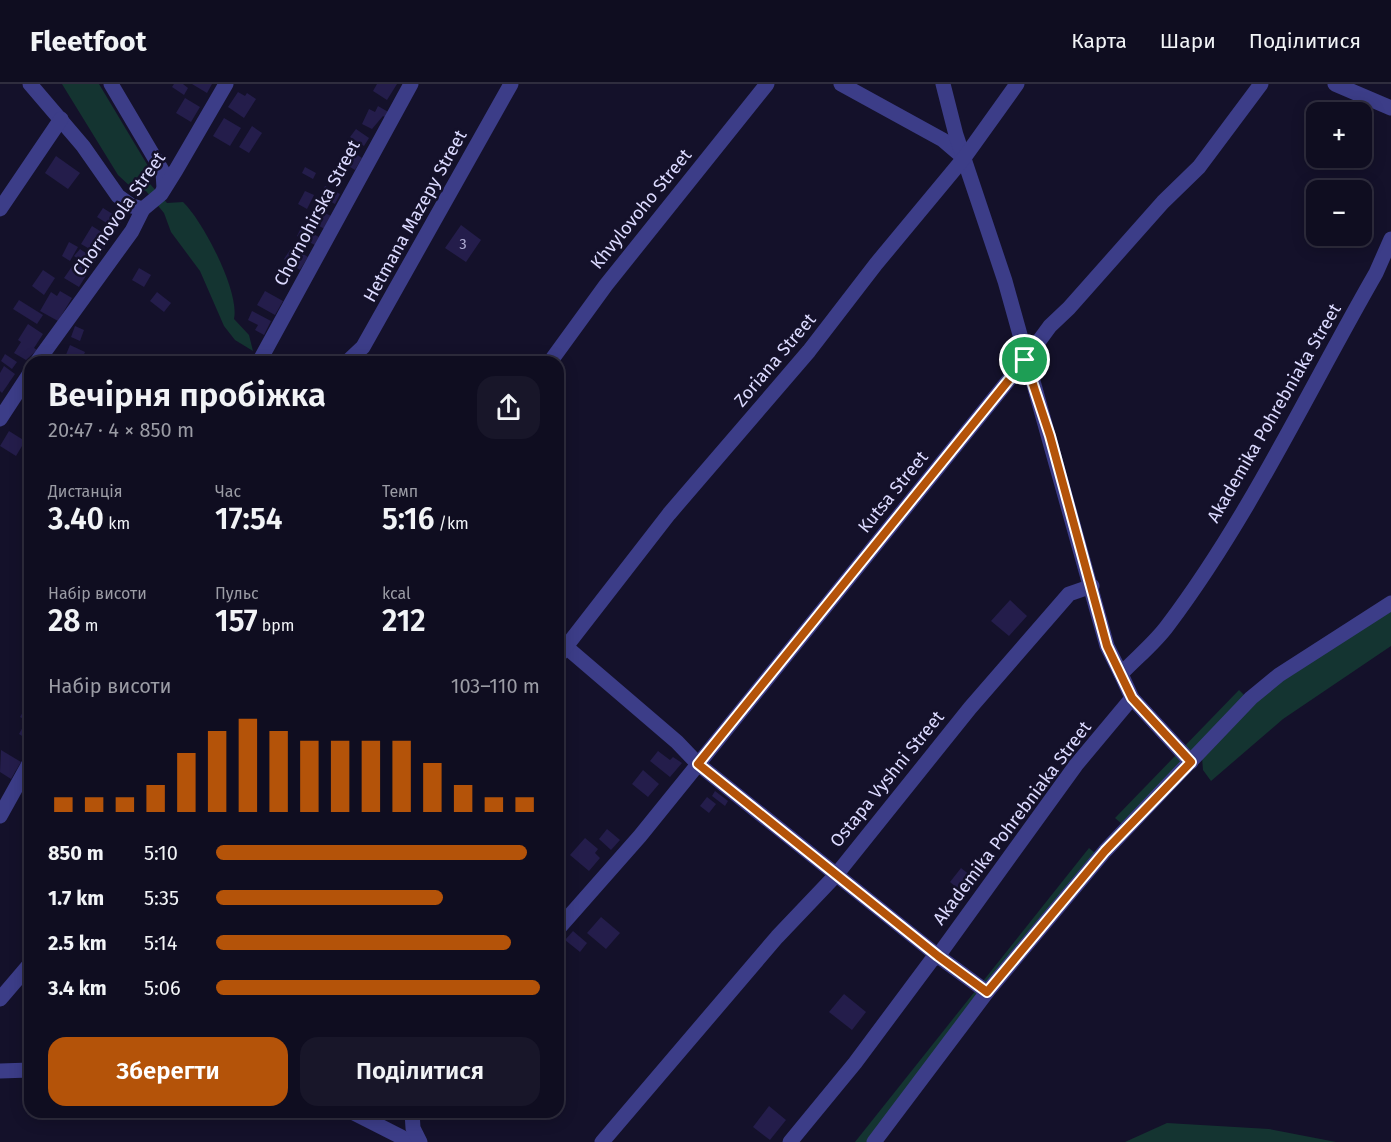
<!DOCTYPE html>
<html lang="uk">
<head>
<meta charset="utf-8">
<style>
	:root { --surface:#0f0d20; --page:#181629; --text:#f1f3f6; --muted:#9b9ca5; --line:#2f2d3e; --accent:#b45309 }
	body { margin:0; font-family:"Fira Sans",sans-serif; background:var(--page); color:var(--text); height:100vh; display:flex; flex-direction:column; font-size:22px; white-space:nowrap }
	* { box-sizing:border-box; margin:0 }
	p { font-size:20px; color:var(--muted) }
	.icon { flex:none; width:33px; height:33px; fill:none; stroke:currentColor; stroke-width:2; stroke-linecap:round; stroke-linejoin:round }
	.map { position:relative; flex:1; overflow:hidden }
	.drawer { position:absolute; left:24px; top:272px; width:540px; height:762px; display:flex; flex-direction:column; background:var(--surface); border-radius:18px; box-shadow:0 3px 15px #0003,0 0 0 2px var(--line) }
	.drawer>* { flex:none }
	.fabs { position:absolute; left:1306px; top:18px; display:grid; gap:12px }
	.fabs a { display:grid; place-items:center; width:66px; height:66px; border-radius:12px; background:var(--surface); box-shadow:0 3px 15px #0003,0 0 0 2px var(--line); font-size:30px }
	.pin { position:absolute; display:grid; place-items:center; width:51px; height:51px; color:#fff; margin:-26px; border:3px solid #fff; border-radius:50%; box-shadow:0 2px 6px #0007 }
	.round { display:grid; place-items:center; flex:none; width:63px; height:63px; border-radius:18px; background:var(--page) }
	.overview { display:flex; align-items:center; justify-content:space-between; height:102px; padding:0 24px }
	h1 { font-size:33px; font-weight:600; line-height:45px }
	.stats { display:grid; grid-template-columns:repeat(3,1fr); gap:9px; height:102px; padding:6px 24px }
	.stats div { display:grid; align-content:center }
	.stats b { font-size:30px; font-weight:600 }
	.stats small { font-size:16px; font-weight:400 }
	.stats p { font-size:16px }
	.chart { height:168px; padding:12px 24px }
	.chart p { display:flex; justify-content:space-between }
	.chart svg { width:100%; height:108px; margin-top:6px; stroke:var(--accent); stroke-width:6 }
	.button { display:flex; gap:12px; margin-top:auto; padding:12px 24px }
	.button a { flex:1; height:69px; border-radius:18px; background:var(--accent); color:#fff; font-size:24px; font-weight:600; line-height:69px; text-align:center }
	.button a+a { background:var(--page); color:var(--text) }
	ul { padding:0 24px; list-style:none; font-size:20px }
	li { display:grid; grid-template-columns:96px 72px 1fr; align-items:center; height:45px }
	li i { height:15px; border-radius:8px; background:var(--accent) }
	header { display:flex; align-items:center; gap:36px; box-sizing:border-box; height:84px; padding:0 30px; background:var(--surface); border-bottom:2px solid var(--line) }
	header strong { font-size:28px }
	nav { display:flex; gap:33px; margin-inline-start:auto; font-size:21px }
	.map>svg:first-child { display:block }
	.green { fill:#143431 }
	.building { fill:#241d4b }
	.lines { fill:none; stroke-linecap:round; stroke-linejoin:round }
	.minor { stroke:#3c3d88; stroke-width:15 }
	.route-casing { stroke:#fff; stroke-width:12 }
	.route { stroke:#b45309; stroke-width:8 }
	.labels { text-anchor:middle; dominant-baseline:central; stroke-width:5; stroke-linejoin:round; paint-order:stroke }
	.number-label { font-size:15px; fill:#aeabd2 }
	.street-label { font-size:18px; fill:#dcdaff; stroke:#14112a }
</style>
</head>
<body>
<header>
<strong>Fleetfoot</strong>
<nav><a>Карта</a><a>Шари</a><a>Поділитися</a></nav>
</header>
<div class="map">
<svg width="1391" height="1058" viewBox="0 0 1391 1058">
	<rect width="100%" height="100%" fill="#14112a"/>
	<g class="green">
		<path d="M62 0H99L148 82 150 100 167 119 183 118C203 137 240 208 234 235L249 251 253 267 235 256 224 242 200 187 171 148 164 129 146 107 131 103 118 91Z"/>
		<polygon points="1391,526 1391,562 1283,635 1211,697 1203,686 1202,673 1269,606"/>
		<polygon points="1239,606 1246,613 1122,740 1115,734"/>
		<polygon points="1089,764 1095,769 868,1058 855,1058"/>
		<polygon points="1167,1039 1269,1045 1336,1058 1125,1058"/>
	</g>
	<g class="building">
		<polygon points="174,0 183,0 188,4 184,11 172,3"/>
		<polygon points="192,0 212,0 207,9"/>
		<polygon points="377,0 397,0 387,16 373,7"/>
		<polygon points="238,8 245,12 247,9 256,15 244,34 228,23"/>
		<polygon points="185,14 200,23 191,38 176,29"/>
		<polygon points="378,22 390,29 387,34 383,32 372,45 362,40 369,25 375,28"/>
		<polygon points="224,34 241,44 230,62 213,52"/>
		<polygon points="252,42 262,49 249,69 239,63"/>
		<polygon points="356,45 369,54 364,62 350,53"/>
		<polygon points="353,68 362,74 355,86 345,80"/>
		<polygon points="56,72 80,89 68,105 45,89"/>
		<polygon points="305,83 316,89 313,95 302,89"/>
		<polygon points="325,102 340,110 335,120 320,112"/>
		<polygon points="305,107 314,111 307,125 298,120"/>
		<polygon points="103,124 122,136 116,145 97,133"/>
		<polygon points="315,124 331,132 325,145 309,137"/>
		<polygon points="461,141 481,156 466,178 445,164"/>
		<polygon points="92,142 111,154 100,171 81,160"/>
		<polygon points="301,144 319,153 315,161 297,152"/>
		<polygon points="69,158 78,163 70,177 62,172"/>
		<polygon points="292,163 308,173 300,186 284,175"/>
		<polygon points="80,165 96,176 91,184 74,172"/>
		<polygon points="73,181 77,184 80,181 87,190 79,203 64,194"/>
		<polygon points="139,184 151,191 144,203 132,196"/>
		<polygon points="43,186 55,194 44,211 32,202"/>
		<polygon points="60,207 72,214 58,237 40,227 51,208 57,212"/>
		<polygon points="265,207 283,217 275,231 257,221"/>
		<polygon points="157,208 171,219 164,228 150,217"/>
		<polygon points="19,216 43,231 37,240 13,225"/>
		<polygon points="252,227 271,237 264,251 255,246 258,241 248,236"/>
		<polygon points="28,240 43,250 34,264 37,266 26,276 14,269 21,258 18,256"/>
		<polygon points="75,242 84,246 80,257 71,253"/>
		<polygon points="70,261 85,268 81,278 65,273"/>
		<polygon points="5,270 17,278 12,285 1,277"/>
		<polygon points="4,282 15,290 2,309 0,307 0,289"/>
		<polygon points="9,347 25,357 16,372 0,362"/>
		<polygon points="1010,516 1027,532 1009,552 991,537"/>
		<polygon points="30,616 30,638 20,633"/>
		<polygon points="24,641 30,645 30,657 19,650"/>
		<polygon points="1,666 21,678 11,695 0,688"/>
		<polygon points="658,667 670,676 673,673 682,679 670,693 650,677"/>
		<polygon points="643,686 659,700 648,713 632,700"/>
		<polygon points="715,707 728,717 725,722 712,712"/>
		<polygon points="707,713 716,720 709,729 700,722"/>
		<polygon points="607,745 620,756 611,766 599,755"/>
		<polygon points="585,754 598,765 595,769 600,774 589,787 570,771"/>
		<polygon points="961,784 975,795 963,809 950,798"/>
		<polygon points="601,833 620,849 606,865 587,849"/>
		<polygon points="573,847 587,859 580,868 565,856"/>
		<polygon points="844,910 866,928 852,946 829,928"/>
		<polygon points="769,1022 786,1036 770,1056 753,1043"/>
	</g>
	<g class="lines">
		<g class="minor">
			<polyline points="30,0 83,62 118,112 132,122 143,125"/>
			<polyline points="111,0 163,88 164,104"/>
			<polyline points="841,0 943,56 964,74"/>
			<polyline points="943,0 956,51 1005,197 1107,562 1121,590"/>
			<polyline points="1335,0 1391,24"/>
			<polyline points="0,125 61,35"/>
			<polyline points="37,278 132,147 143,125 161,110 176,86 226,0"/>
			<polyline points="259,278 411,0"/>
			<polyline points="347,278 363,263 511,0"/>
			<polyline points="550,278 606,201 767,0"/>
			<polyline points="0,335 30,289"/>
			<polyline points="558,556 677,658 698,680 938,872 987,908"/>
			<polyline points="558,573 669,430 809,267 876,180 964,74 1017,0"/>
			<polyline points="1132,614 1191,678"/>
			<polyline points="0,732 30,678"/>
			<polyline points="558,845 640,752 1025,276 1050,242 1069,224 1163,118 1199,83 1261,0"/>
			<polyline points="0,915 30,880"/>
			<polyline points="0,987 30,986"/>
			<polyline points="352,1028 411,1058"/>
			<polyline points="412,1028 413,1044 420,1058"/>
			<polyline points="602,1058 777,853 836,791 970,624 1069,510 1092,502"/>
			<path d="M790 1058 855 979 931 877 938 872 1076 681 1132 614 1121 590C1136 574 1155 559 1168 541 1250 432 1308 307 1376 189L1391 155"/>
			<polyline points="874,1058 987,908 1105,767 1251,614 1279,591 1391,519"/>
		</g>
	</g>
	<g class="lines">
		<defs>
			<polygon id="route" points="1025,276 1050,352 1107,562 1132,614 1191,678 1105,767 987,908 938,872 698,680"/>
		</defs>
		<use href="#route" class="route-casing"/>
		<use href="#route" class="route"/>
	</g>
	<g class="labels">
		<g class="number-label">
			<text x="463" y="160">3</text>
		</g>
		<g class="street-label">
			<text transform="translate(641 125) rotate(-51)">Khvylovoho Street</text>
			<text transform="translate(317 129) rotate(-62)">Chornohirska Street</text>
			<text transform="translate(119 130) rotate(-55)">Chornovola Street</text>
			<text transform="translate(415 132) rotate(-61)">Hetmana Mazepy Street</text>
			<text transform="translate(775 276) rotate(-50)">Zoriana Street</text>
			<text transform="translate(1274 329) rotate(-60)">Akademika Pohrebniaka Street</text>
			<text transform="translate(893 408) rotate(-51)">Kutsa Street</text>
			<text transform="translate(887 695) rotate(-51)">Ostapa Vyshni Street</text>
			<text transform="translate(1012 739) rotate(-53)">Akademika Pohrebniaka Street</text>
		</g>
	</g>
</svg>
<div class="fabs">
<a>+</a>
<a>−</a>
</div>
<div class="pin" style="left:1025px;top:276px;background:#1e9e55"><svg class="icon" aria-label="arrive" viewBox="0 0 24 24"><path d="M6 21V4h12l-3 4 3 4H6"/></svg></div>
<section class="drawer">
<div class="overview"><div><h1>Вечірня пробіжка</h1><p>20:47 · 4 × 850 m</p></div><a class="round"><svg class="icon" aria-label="share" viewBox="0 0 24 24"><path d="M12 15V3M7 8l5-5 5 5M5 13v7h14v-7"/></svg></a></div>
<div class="stats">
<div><p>Дистанція</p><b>3.40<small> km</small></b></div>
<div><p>Час</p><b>17:54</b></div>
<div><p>Темп</p><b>5:16<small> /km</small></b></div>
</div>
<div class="stats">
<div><p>Набір висоти</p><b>28<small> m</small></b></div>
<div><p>Пульс</p><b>157<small> bpm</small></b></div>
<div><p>kcal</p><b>212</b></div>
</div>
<div class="chart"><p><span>Набір висоти</span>103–110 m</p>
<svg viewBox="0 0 160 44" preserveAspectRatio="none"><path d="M5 44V38M15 44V38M25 44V38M35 44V33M45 44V20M55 44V11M65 44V6M75 44V11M85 44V15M95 44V15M105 44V15M115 44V15M125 44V24M135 44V33M145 44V38M155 44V38"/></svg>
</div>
<ul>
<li><b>850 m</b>5:10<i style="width:96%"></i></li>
<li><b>1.7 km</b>5:35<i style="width:70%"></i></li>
<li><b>2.5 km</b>5:14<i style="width:91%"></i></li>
<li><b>3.4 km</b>5:06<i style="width:100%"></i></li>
</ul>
<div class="button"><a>Зберегти</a><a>Поділитися</a></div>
</section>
</div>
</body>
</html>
